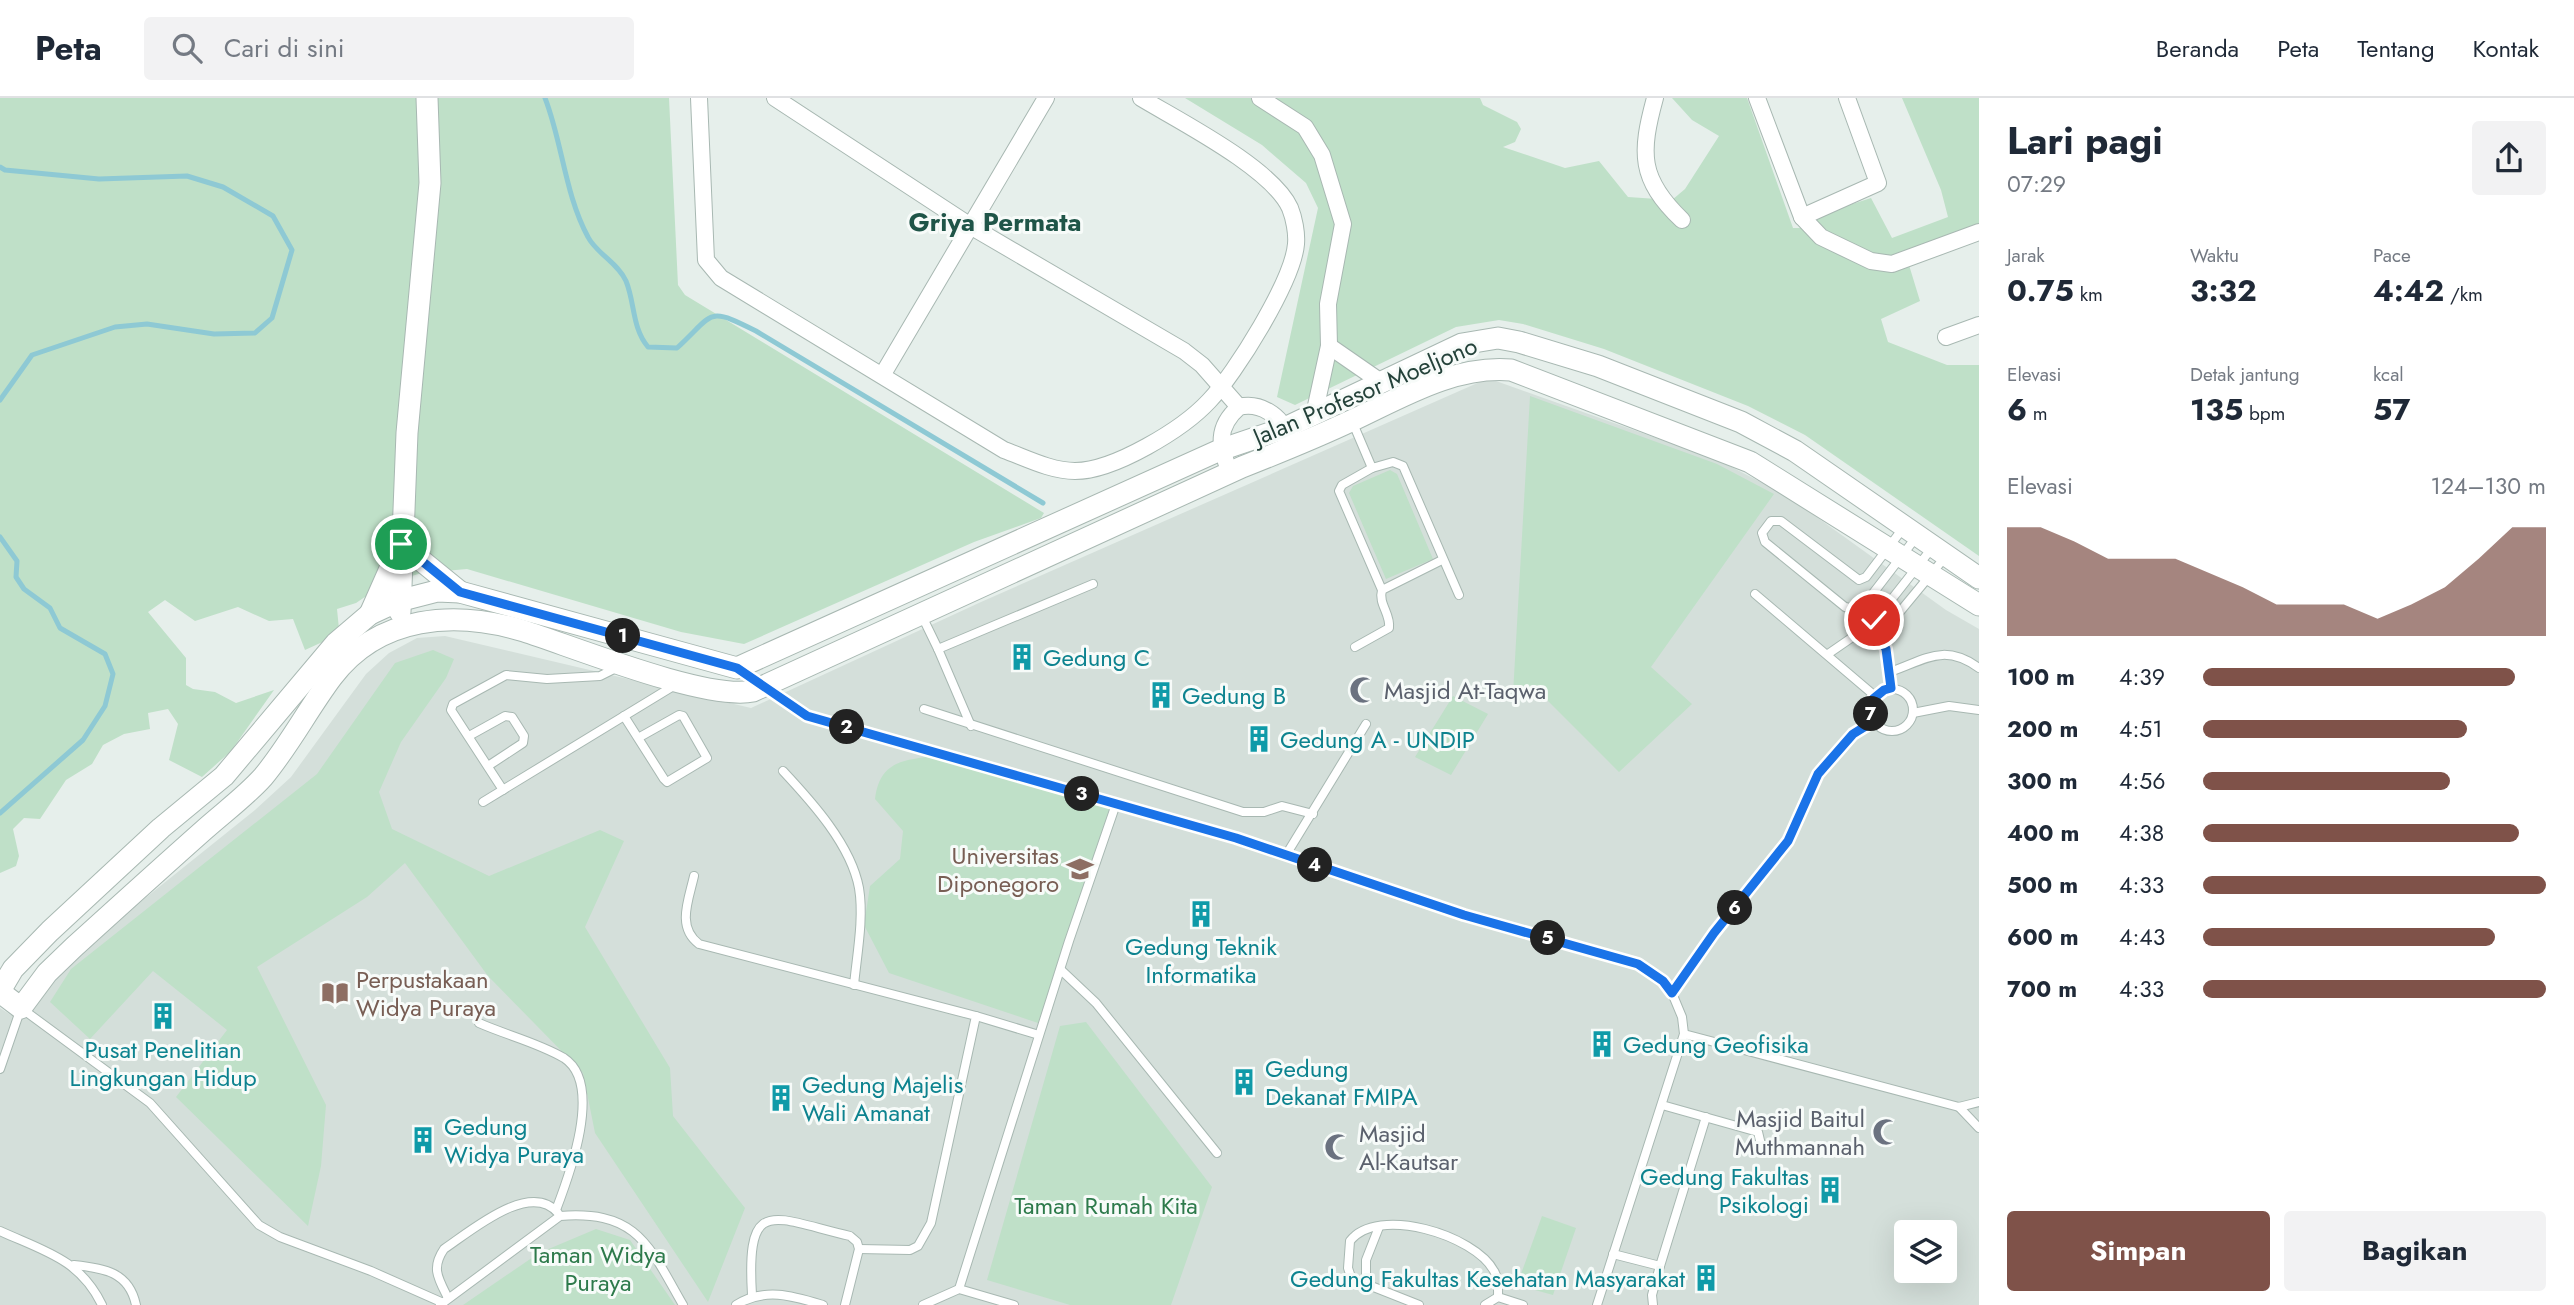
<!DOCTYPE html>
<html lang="id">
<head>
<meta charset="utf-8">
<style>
	:root { --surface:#fff; --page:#f2f2f3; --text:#1f2937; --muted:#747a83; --line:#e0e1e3; --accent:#7f5249 }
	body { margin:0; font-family:Jost,sans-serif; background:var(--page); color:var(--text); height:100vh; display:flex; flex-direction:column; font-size:26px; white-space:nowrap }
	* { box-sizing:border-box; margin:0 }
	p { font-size:23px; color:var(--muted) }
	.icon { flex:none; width:38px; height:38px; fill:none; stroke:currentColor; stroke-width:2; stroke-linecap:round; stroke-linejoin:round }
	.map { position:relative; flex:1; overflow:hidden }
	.panel { display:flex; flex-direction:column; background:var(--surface); width:595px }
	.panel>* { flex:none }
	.tools { position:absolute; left:1894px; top:1122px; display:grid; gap:14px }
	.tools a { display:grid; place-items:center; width:63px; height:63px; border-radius:7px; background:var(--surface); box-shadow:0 7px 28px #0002; font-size:35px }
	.pin { position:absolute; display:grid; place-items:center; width:60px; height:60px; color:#fff; margin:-30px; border:4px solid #fff; border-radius:50%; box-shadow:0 2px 7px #0007 }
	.km { position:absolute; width:35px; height:35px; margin:-18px; border-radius:50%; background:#222; color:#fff; font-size:19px; line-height:35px; text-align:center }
	.round { display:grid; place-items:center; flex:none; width:74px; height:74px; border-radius:7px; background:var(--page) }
	.summary { display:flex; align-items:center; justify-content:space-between; height:119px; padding:0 28px }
	h1 { font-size:38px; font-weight:700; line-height:52px }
	.figures { display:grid; grid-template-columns:repeat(3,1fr); gap:10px; height:119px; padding:7px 28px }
	.figures div { display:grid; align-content:center }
	.figures b { font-size:30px; font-weight:700 }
	.figures small { font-size:19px; font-weight:400 }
	.figures p { font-size:19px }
	.chart { height:196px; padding:14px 28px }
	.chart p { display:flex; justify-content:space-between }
	.chart svg { width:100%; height:126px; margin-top:7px; fill:var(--accent); opacity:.7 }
	.primary-button { display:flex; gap:14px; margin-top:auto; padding:14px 28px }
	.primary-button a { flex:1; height:80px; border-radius:7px; background:var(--accent); color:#fff; font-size:28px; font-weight:700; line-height:80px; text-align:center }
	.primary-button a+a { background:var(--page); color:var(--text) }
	ul { padding:0 28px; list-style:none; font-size:23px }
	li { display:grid; grid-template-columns:112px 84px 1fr; align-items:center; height:52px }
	li i { height:18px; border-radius:9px; background:var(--accent) }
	header { display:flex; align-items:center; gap:42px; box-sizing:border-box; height:98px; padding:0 35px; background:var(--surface); border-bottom:2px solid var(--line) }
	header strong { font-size:33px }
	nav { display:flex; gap:38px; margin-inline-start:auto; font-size:24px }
	.search { width:490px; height:63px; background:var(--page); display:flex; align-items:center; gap:18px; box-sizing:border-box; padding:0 24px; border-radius:7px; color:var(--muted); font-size:26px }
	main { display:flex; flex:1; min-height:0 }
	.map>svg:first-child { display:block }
	.built { fill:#d4dfda; fill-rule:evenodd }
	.green { fill:#bfe0c8 }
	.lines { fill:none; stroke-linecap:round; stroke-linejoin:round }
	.stream { stroke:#8ec9d4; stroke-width:5 }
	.service-casing { stroke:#a8b8b2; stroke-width:10 }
	.minor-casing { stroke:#a8b8b2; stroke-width:18 }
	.tertiary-casing { stroke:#a8b8b2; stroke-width:23 }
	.service { stroke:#fff; stroke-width:8 }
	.minor { stroke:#fff; stroke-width:16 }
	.tertiary { stroke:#fff; stroke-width:21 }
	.route-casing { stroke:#fff; stroke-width:14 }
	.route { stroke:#1a73e8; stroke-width:9 }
	.labels { text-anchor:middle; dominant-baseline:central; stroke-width:6; stroke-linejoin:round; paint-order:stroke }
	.street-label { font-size:24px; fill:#24423a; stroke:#f7fbf9 }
	.culture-label { font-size:24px; fill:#0d838f; stroke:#f7fbf9; text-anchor:start }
	.worship-label { font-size:24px; fill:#5b616d; stroke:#f7fbf9; text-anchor:start }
	.education-label { font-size:24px; fill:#785e54; stroke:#f7fbf9; text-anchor:end }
	.park-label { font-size:24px; fill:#2d7a4b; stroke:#f7fbf9 }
	.neighbourhood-label { font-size:26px; font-weight:bold; fill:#1f5548; stroke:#f7fbf9 }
</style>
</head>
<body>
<header>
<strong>Peta</strong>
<div class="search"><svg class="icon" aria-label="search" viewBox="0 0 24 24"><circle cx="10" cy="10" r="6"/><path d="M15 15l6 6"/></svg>Cari di sini</div>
<nav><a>Beranda</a><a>Peta</a><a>Tentang</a><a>Kontak</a></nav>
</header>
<main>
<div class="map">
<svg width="1979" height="1207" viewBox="0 0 1979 1207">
	<rect width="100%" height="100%" fill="#e6efeb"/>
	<path class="built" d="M1482 283H1496L1718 362 1786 397 1946 512 1979 531V1207H0V910L11 917 108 830 255 712 291 679 366 576 389 555 417 540 445 538 751 610 981 504ZM1906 1134H1944V1172H1906Z"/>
	<g class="green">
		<polygon points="0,0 669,0 678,187 685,197 1044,415 1041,420 974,444 744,546 681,534 467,471 422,475 384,486 356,505 337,511 339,531 329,541 305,552 293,521 269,523 238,509 195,523 165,502 148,514 186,560 186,587 193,591 215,594 236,605 274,592 231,653 202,679 169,662 178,626 168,611 148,615 150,631 124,636 103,647 92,666 66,682 40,721 24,720 13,731 19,758 16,768 0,775"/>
		<polygon points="1185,0 1480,0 1483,7 1517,24 1521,31 1515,44 1503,49 1565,70 1599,63 1628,99 1672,102 1685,91 1719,38 1692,22 1672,0 1747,0 1793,130 1802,130 1818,117 1871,100 1892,140 1948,119 1941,92 1902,0 1979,0 1979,129 1905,154 1920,203 1881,221 1888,244 1947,267 1979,267 1979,458 1805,337 1748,308 1604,251 1523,226 1499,222 1456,229 1295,307 1277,299 1318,110 1306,85 1262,47"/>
		<polygon points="1530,298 1717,366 1774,396 1651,569 1692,606 1619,674 1535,590 1513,596"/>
		<polygon points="1390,372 1397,376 1433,461 1386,481 1349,395 1353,388"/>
		<polygon points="433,552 454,561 446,580 401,644 379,694 392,731 489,778 600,732 624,743 585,829 670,970 673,1018 745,1110 708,1204 595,1035 583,975 488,878 405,765 367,799 257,869 326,1007 321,1068 308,1128 176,999 227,932 153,873 90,941 50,904 71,871 317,676 395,565"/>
		<polygon points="1453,598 1488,616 1451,677 1415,659"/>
		<path d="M935 658 1110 709 1038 925 889 875 864 827 870 788 900 761 903 733 875 701C880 663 903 662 935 658Z"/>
		<polygon points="1086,924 1212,1089 1171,1207 1070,1207 987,1182 1060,928"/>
		<polygon points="1542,1118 1576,1130 1553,1197 1517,1187"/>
		<polygon points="596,1131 630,1142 675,1207 463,1207 539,1155"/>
	</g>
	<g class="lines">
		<g class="stream">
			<path d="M545 0C562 43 565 97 588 139 596 155 618 165 626 183 635 205 632 230 648 249L677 250C715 215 706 208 756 233L1043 405"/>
			<polyline points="0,69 5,72 99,81 187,78 223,89 273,118 292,152 272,220 255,235 214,236 147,226 115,229 32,257 0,302"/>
			<polyline points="0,439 17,463 16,479 24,491 50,510 60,530 105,556 113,576 105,608 83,642 0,715"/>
		</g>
		<defs>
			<g id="service">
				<polyline points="1352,323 1372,370 1393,364 1403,368 1459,497"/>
				<polyline points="1372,370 1342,387 1339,393 1382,492"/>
				<polyline points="1904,429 1866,479 1859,482 1781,423 1771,423 1762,435 1765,444 1845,509 1855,511 1864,507 1917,438"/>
				<polyline points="1755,496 1875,598"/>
				<polyline points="921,516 938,551"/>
				<polyline points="1879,539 1946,458"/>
				<path d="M1355 549 1389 530C1391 516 1378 506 1382 492L1442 462"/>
				<polyline points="1828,556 1873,525"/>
				<polyline points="738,571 807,618 1236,740 1464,817 1638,866 1663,883 1672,895 1682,919 1684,936 1597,1207"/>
				<path d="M1890 574C1927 561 1944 545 1979 570"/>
				<polyline points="1891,590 1886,551 1873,525 1932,450"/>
				<circle cx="1892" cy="612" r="21"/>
				<polyline points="924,611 1243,714 1264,714 1282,708 1313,716"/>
				<polyline points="1913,615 1949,608 1979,612"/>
				<polyline points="624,618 664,681 667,684 707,660 683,618 679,617 638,640"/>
				<polyline points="971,628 938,551 1093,486"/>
				<polyline points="469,638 505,618 512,619 524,638 523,645 488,668"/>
				<path d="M783 673C812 704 851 747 859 790 864 820 857 856 854 887"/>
				<polyline points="503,692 451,612 453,606 506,577 547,581 600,578 616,570"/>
				<polyline points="483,704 675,587"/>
				<polyline points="1286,757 1366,626"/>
				<path d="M694 778C689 801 676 829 699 846L976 918 931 1125 918 1148 910 1152 859 1151"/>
				<polyline points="1061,872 1096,905 1217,1055"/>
				<polyline points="1672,895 1714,835 1788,743 1818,676 1853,636 1874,623"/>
				<polyline points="976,918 1039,937"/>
				<path d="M479 925C506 937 539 945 564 960 604 986 569 1078 556 1112"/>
				<polyline points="1684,936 1959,1009 1979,1004"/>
				<polyline points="0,971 21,910 150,1005 259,1127 280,1139 371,1173 441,1204"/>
				<polyline points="1662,1007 1758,1034 1762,1051"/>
				<polyline points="1959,1009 1979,1030"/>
				<polyline points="1379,1129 1366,1162 1366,1186 1419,1207"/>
				<path d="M0 1133C44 1153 80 1161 102 1207"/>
				<polyline points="1613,1156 1660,1168 1706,1019"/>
				<path d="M74 1167C104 1170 129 1174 136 1207"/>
				<path d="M1366 1186 1351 1179 1348 1170 1350 1143C1377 1107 1475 1137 1494 1173 1499 1181 1498 1190 1498 1199"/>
				<polyline points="959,1191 1069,843 1116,706"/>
				<path d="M752 1197C746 1096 772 1120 850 1138L857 1144 859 1151 845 1207"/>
				<path d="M448 1200C438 1180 431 1170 444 1151 471 1133 530 1082 558 1115"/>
				<path d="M440 1207 560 1118C638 1112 649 1148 683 1207"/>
				<path d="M736 1207C765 1189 793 1198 823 1207"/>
				<polyline points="923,1207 959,1191 1014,1207"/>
				<polyline points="1485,1207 1498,1199 1523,1207"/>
				<polyline points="1653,1207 1652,1197 1660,1168"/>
			</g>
			<g id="minor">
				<path d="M699 0 706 162 721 180 1004 352C1026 360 1051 373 1075 373 1114 373 1183 331 1209 303 1235 276 1293 183 1296 146 1297 135 1294 120 1290 110 1272 70 1179 23 1141 0"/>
				<polyline points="775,0 972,129 1184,253 1202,267 1239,309"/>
				<polyline points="1260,0 1305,29 1322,57 1343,126 1328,206 1329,248 1314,317"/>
				<path d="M1655 0C1640 55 1639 81 1682 122"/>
				<polyline points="1757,0 1802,119 1821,139 1871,163 1892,166 1979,134"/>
				<polyline points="1802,119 1878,85 1847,0"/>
				<polyline points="1946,239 1979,227"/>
				<polyline points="1329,248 1381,284"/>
				<polyline points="883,276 1046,0"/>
				<path d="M1230 374C1219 349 1216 329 1239 309 1259 304 1282 317 1287 338"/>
			</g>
			<g id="tertiary">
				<polyline points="400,514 407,335 430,85 427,0"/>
				<polyline points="370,516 401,446 460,494"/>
				<polyline points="0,893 13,871 50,833 161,730 224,678 336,545 370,516 398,503 437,493 460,494 737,570 1220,352 1285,330 1462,246 1498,240 1519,244 1598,268 1741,324 1795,353 1979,480"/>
				<path d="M0 894 21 910 47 875 74 849C117 810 160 771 204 732 223 715 246 698 263 679 289 648 308 611 332 579 379 517 455 512 524 533 574 549 707 603 753 593L1242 369C1280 354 1317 339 1353 322 1402 299 1455 267 1511 272L1750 364 1979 507"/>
			</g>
		</defs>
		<use href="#service" class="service-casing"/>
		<use href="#minor" class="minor-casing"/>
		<use href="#tertiary" class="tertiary-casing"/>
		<use href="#service" class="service"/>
		<use href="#minor" class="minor"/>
		<use href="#tertiary" class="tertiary"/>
	</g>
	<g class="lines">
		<defs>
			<polyline id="route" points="401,446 460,494 737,570 807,618 1236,740 1464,817 1638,866 1663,883 1672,895 1714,835 1788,743 1818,676 1853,636 1874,623 1871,616 1873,601 1884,592 1891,590 1886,551 1873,528 1874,522"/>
		</defs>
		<use href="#route" class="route-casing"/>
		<use href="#route" class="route"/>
	</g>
	<defs>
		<symbol id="building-bare" viewBox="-9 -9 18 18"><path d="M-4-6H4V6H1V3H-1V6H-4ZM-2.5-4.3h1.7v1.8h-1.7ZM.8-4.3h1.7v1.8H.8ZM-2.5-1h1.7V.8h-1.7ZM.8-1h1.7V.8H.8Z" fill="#0f9aa8" stroke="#f7fbf9" stroke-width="2.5" paint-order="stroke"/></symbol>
		<symbol id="mosque-bare" viewBox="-9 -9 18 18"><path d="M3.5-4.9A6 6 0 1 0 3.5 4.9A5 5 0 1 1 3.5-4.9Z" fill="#6b7280" stroke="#f7fbf9" stroke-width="2.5" paint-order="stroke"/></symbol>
		<symbol id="university-bare" viewBox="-9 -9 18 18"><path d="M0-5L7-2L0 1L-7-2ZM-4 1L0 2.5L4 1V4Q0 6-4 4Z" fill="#8d6e63" stroke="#f7fbf9" stroke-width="2.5" paint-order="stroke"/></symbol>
		<symbol id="library-bare" viewBox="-9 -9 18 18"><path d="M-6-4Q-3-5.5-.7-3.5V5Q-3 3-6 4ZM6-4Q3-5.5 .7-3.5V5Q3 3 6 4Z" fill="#8d6e63" stroke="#f7fbf9" stroke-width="2.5" paint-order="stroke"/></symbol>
	</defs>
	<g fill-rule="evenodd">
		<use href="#building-bare" x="1003" y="540" width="38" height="38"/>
		<use href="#mosque-bare" x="1344" y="573" width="38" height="38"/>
		<use href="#building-bare" x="1142" y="578" width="38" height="38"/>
		<use href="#building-bare" x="1240" y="622" width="38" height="38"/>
		<use href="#university-bare" x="1061" y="752" width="38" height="38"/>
		<use href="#building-bare" x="1182" y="797" width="38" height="38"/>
		<use href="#library-bare" x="316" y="876" width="38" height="38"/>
		<use href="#building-bare" x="144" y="899" width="38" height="38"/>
		<use href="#building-bare" x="1583" y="927" width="38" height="38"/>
		<use href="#building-bare" x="1225" y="965" width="38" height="38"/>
		<use href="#building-bare" x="762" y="981" width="38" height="38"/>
		<use href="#mosque-bare" x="1867" y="1015" width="38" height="38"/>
		<use href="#building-bare" x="404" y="1023" width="38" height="38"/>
		<use href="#mosque-bare" x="1319" y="1030" width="38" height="38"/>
		<use href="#building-bare" x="1811" y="1073" width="38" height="38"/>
		<use href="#building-bare" x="1687" y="1161" width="38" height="38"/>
	</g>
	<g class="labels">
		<g class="street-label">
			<text transform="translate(1365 293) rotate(-23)">Jalan Profesor Moeljono</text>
		</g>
		<g class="culture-label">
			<text x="1043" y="559">Gedung C</text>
			<text x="1182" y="597">Gedung B</text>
			<text x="1280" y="641">Gedung A - UNDIP</text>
			<text x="1201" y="848" text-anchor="middle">Gedung Teknik<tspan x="1201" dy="28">Informatika</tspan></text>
			<text x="1623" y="946">Gedung Geofisika</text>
			<text x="163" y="951" text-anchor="middle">Pusat Penelitian<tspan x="163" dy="28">Lingkungan Hidup</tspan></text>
			<text x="1265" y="970">Gedung<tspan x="1265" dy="28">Dekanat FMIPA</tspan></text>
			<text x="802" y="986">Gedung Majelis<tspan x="802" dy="28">Wali Amanat</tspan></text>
			<text x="444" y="1028">Gedung<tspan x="444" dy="28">Widya Puraya</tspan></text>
			<text x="1809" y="1078" text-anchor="end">Gedung Fakultas<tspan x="1809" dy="28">Psikologi</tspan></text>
			<text x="1685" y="1180" text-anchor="end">Gedung Fakultas Kesehatan Masyarakat</text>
		</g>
		<g class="worship-label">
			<text x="1384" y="592">Masjid At-Taqwa</text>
			<text x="1865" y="1020" text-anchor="end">Masjid Baitul<tspan x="1865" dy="28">Muthmannah</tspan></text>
			<text x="1359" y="1035">Masjid<tspan x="1359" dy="28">Al-Kautsar</tspan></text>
		</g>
		<g class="education-label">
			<text x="1059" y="757">Universitas<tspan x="1059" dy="28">Diponegoro</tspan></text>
			<text x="356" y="881" text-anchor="start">Perpustakaan<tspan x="356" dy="28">Widya Puraya</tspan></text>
		</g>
		<g class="park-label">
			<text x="1106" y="1107">Taman Rumah Kita</text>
			<text x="598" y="1156">Taman Widya<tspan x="598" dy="28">Puraya</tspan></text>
		</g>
		<g class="neighbourhood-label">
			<text x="995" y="124">Griya Permata</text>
		</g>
	</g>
</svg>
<div class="tools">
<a><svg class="icon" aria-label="layers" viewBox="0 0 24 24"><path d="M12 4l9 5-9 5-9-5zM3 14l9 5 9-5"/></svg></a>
</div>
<div class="pin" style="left:401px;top:446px;background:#1e9e55"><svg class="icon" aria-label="arrive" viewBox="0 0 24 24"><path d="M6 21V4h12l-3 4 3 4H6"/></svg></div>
<div class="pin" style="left:1874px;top:522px;background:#d93025"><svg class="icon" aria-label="check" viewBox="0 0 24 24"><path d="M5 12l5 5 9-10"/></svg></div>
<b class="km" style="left:623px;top:538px">1</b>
<b class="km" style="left:847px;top:629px">2</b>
<b class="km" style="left:1082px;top:696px">3</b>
<b class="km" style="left:1315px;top:767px">4</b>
<b class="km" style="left:1548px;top:840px">5</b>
<b class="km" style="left:1735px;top:810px">6</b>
<b class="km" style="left:1871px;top:616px">7</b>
</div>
<section class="panel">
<div class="summary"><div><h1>Lari pagi</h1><p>07:29</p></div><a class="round"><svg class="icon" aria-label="share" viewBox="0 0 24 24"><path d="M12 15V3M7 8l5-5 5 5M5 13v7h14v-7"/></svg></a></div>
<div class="figures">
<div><p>Jarak</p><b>0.75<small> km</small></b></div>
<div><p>Waktu</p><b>3:32</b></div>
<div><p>Pace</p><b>4:42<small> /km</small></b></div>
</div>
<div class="figures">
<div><p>Elevasi</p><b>6<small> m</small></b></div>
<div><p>Detak jantung</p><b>135<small> bpm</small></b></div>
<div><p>kcal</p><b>57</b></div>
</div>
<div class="chart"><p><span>Elevasi</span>124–130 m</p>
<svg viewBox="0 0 160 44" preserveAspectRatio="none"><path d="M0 44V6L10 6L20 11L30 17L40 17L50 17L60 22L70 27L80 33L90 33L100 33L110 38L120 33L130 27L140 17L150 6L160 6V44z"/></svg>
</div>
<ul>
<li><b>100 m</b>4:39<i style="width:91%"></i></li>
<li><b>200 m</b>4:51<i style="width:77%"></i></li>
<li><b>300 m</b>4:56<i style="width:72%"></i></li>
<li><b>400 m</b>4:38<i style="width:92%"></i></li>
<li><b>500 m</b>4:33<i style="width:100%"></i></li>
<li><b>600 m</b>4:43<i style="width:85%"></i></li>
<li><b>700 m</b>4:33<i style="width:100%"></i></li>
</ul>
<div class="primary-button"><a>Simpan</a><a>Bagikan</a></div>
</section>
</main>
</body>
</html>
